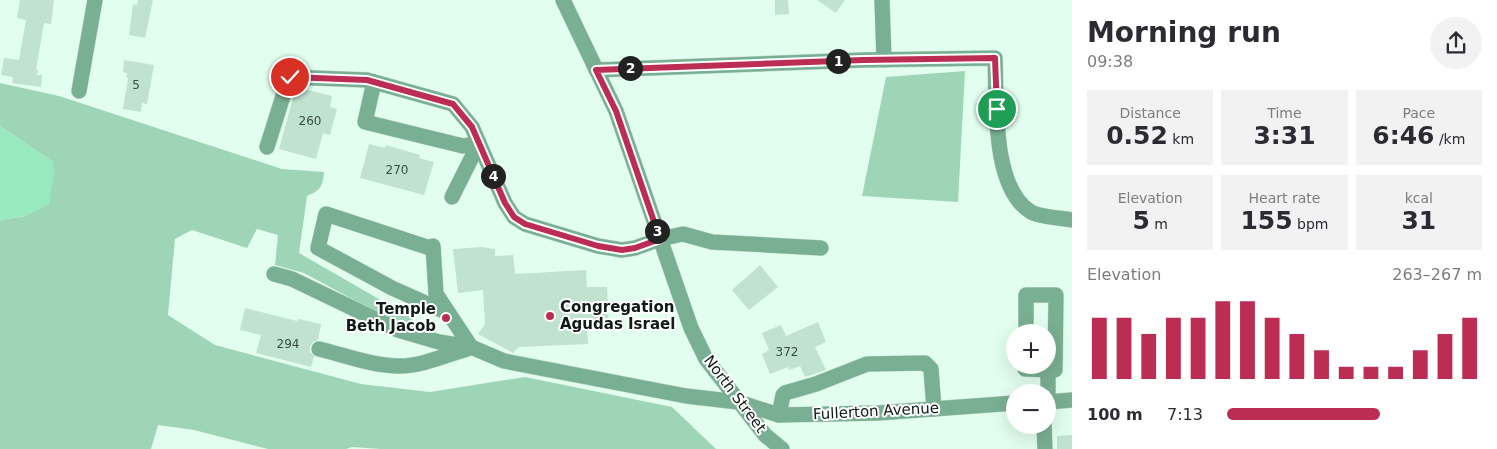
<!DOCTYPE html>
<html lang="en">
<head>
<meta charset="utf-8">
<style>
	:root { --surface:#fff; --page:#f2f2f3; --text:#2b2b33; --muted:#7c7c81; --accent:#bc2d54 }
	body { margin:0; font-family:"DejaVu Sans",sans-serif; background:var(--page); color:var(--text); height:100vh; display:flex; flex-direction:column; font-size:19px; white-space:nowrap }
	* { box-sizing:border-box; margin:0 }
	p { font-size:16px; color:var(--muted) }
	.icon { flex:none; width:28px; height:28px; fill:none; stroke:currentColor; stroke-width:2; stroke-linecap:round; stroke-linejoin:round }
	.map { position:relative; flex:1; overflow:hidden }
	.drawer { display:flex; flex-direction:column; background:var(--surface); width:425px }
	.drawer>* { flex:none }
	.tools { position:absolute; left:1006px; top:324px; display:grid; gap:10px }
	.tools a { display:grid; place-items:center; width:50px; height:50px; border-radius:50%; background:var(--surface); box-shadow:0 5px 20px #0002; font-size:25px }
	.pin { position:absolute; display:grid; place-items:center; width:42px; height:42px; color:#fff; margin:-21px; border:2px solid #fff; border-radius:50%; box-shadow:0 1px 5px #0007 }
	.km { position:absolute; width:25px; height:25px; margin:-12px; border-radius:50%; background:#222; color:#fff; font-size:14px; line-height:25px; text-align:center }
	.round { display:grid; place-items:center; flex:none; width:52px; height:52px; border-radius:26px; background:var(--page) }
	.summary { display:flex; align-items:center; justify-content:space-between; height:85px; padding:0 15px }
	h1 { font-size:28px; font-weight:600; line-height:38px }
	.metrics { display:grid; grid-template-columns:repeat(3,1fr); gap:8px; height:85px; padding:5px 15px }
	.metrics div { display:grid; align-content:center; border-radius:0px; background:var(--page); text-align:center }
	.metrics b { font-size:25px; font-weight:600 }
	.metrics small { font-size:14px; font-weight:400 }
	.metrics p { font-size:14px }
	.chart { height:140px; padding:10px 15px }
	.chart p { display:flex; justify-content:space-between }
	.chart svg { width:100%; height:90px; margin-top:5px; stroke:var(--accent); stroke-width:6 }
	ul { padding:0 15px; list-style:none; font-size:16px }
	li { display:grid; grid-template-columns:80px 60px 1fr; align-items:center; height:38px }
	li i { height:12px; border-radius:6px; background:var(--accent) }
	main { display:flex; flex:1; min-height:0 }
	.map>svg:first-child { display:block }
	.green { fill:#9ed5b6 }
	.water { fill:#99e9be }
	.building { fill:#c0e2cf }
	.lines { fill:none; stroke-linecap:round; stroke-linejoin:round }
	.minor-casing { stroke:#c0dacb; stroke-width:16 }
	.minor { stroke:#79af92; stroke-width:15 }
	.route-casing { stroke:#fff; stroke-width:10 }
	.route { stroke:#bc2d54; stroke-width:6 }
	.poi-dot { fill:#bc2d54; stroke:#fff; stroke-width:2 }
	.labels { text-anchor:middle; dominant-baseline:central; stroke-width:4; stroke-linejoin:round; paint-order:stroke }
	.number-label { font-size:12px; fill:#3b4d44 }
	.poi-label { font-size:15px; font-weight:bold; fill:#0f1b15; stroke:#fff; text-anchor:start }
	.street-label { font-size:15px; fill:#0f1b15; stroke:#fff }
</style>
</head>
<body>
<main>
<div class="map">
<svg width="1072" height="449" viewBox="0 0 1072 449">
	<rect width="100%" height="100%" fill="#e2feee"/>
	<g class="green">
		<polygon points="965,71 958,202 862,196 886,77"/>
		<path d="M0 83 59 96 282 169 324 172C323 186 320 191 307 196L299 253 410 317 414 322 402 323 389 319 304 273 275 265 278 235 257 229 247 248 192 230 175 239 168 315 215 345 361 384 430 392 525 377 672 407 716 449H381L352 447 346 449H268L194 430 158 425 151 449H0V220L26 216 53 162 0 126Z"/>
	</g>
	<polygon class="water" points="0,126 53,162 54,173 49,204 26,216 0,220"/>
	<g class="building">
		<polygon points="20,0 54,0 51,24 44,23 36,70 38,70 37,75 42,75 41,87 12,83 13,77 1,75 4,58 19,60 26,20 17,18"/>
		<polygon points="138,0 153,0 145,38 129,35 133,4 137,5"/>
		<polygon points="775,0 788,0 789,14 775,15"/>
		<polygon points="817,0 845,0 836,13"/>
		<polygon points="124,60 154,65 147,104 142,103 141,112 123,109 128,78 126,77 127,73 123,72"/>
		<polygon points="296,87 332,96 330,107 337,109 330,135 323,133 316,159 279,149"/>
		<polygon points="369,144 385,148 386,145 420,155 419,158 434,162 424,195 360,178"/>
		<polygon points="481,247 495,249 495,256 513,255 515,274 586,270 587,287 607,287 609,326 587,328 588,344 519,347 513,353 478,334 485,324 483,290 458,293 453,249"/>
		<polygon points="760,265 778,287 749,310 732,290"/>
		<polygon points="245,308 297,321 298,319 321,324 318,340 313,342 310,347 310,352 314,356 311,367 256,353 261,335 240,330"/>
		<polygon points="818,322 826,342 815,347 826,370 805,377 800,366 789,370 788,367 770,374 762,354 769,350 762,333 781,325 786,336"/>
		<polygon points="1072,435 1072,449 1057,449 1057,436"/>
	</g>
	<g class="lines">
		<defs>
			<g id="minor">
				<polyline points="563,0 616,111 691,328 706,359 765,435 782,449"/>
				<polyline points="882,0 884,60"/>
				<path d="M596 70 863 60 995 58C997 100 991 188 1031 212 1039 217 1062 218 1072 220"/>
				<polyline points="374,82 365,122 463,146 479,143 452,197"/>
				<polyline points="79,91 95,0"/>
				<polyline points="267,147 289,77 367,80 453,104 472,127 505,203 514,217 525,224 598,246 622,250 635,248 660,239 683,234 712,242 821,248"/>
				<polyline points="433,246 436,294 471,347 504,361 686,396 738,402 779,415 878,413 1015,403"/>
				<polyline points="433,249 326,214 318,248 392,288 448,313"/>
				<polyline points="274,274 292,279 398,330 439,342 471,347"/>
				<path d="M319 349C344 355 373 366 399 366 422 366 446 355 467 349"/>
				<polyline points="1025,365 1025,369 1055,370 1056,295 1026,295 1026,332"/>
				<polyline points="1048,369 1048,402"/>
				<polyline points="1048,402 1072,400"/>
				<polyline points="779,415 783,395 785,393 816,384 867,364 925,363 931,369 934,409"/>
				<polyline points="1044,425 1045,449"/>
			</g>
		</defs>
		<use href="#minor" class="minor-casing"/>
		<use href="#minor" class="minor"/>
	</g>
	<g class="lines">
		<defs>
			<polyline id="route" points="290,77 367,80 453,104 472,127 505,203 514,217 525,224 598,246 622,250 635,248 660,239 616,111 596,70 863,60 995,58 997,109"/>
		</defs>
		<use href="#route" class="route-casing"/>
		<use href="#route" class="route"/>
	</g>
	<g class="poi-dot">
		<circle cx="550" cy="316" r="5"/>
		<circle cx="446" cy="318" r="5"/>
	</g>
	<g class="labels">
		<g class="number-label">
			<text x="136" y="85">5</text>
			<text x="310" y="121">260</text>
			<text x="397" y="170">270</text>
			<text x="288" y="344">294</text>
			<text x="787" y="352">372</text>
		</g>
		<g class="poi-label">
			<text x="560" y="307">Congregation<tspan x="560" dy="17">Agudas Israel</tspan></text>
			<text x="436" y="309" text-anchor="end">Temple<tspan x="436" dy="17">Beth Jacob</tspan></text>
		</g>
		<g class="street-label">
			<text transform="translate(735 394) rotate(53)">North Street</text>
			<text transform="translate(876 411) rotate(-3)">Fullerton Avenue</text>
		</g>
	</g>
</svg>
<div class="tools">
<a>+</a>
<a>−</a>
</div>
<div class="pin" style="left:997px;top:109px;background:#1e9e55"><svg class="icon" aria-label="arrive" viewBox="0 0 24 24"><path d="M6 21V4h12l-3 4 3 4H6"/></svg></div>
<div class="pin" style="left:290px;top:77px;background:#d93025"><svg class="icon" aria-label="check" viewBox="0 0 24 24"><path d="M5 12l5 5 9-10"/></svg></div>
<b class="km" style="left:838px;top:61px">1</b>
<b class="km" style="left:630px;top:68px">2</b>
<b class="km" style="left:657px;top:231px">3</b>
<b class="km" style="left:493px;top:176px">4</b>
</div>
<section class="drawer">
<div class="summary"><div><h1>Morning run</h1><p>09:38</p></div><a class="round"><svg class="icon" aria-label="share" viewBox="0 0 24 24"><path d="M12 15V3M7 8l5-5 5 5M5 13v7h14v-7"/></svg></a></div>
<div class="metrics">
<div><p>Distance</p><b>0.52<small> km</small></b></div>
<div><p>Time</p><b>3:31</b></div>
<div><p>Pace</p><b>6:46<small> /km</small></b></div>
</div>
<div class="metrics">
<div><p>Elevation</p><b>5<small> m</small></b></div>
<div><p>Heart rate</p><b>155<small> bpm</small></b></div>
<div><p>kcal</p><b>31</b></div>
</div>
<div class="chart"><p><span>Elevation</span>263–267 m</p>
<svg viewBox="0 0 160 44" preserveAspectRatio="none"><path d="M5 44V14M15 44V14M25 44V22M35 44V14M45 44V14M55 44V6M65 44V6M75 44V14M85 44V22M95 44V30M105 44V38M115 44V38M125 44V38M135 44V30M145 44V22M155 44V14"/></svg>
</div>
<ul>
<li><b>100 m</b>7:13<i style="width:60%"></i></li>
</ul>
</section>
</main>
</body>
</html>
